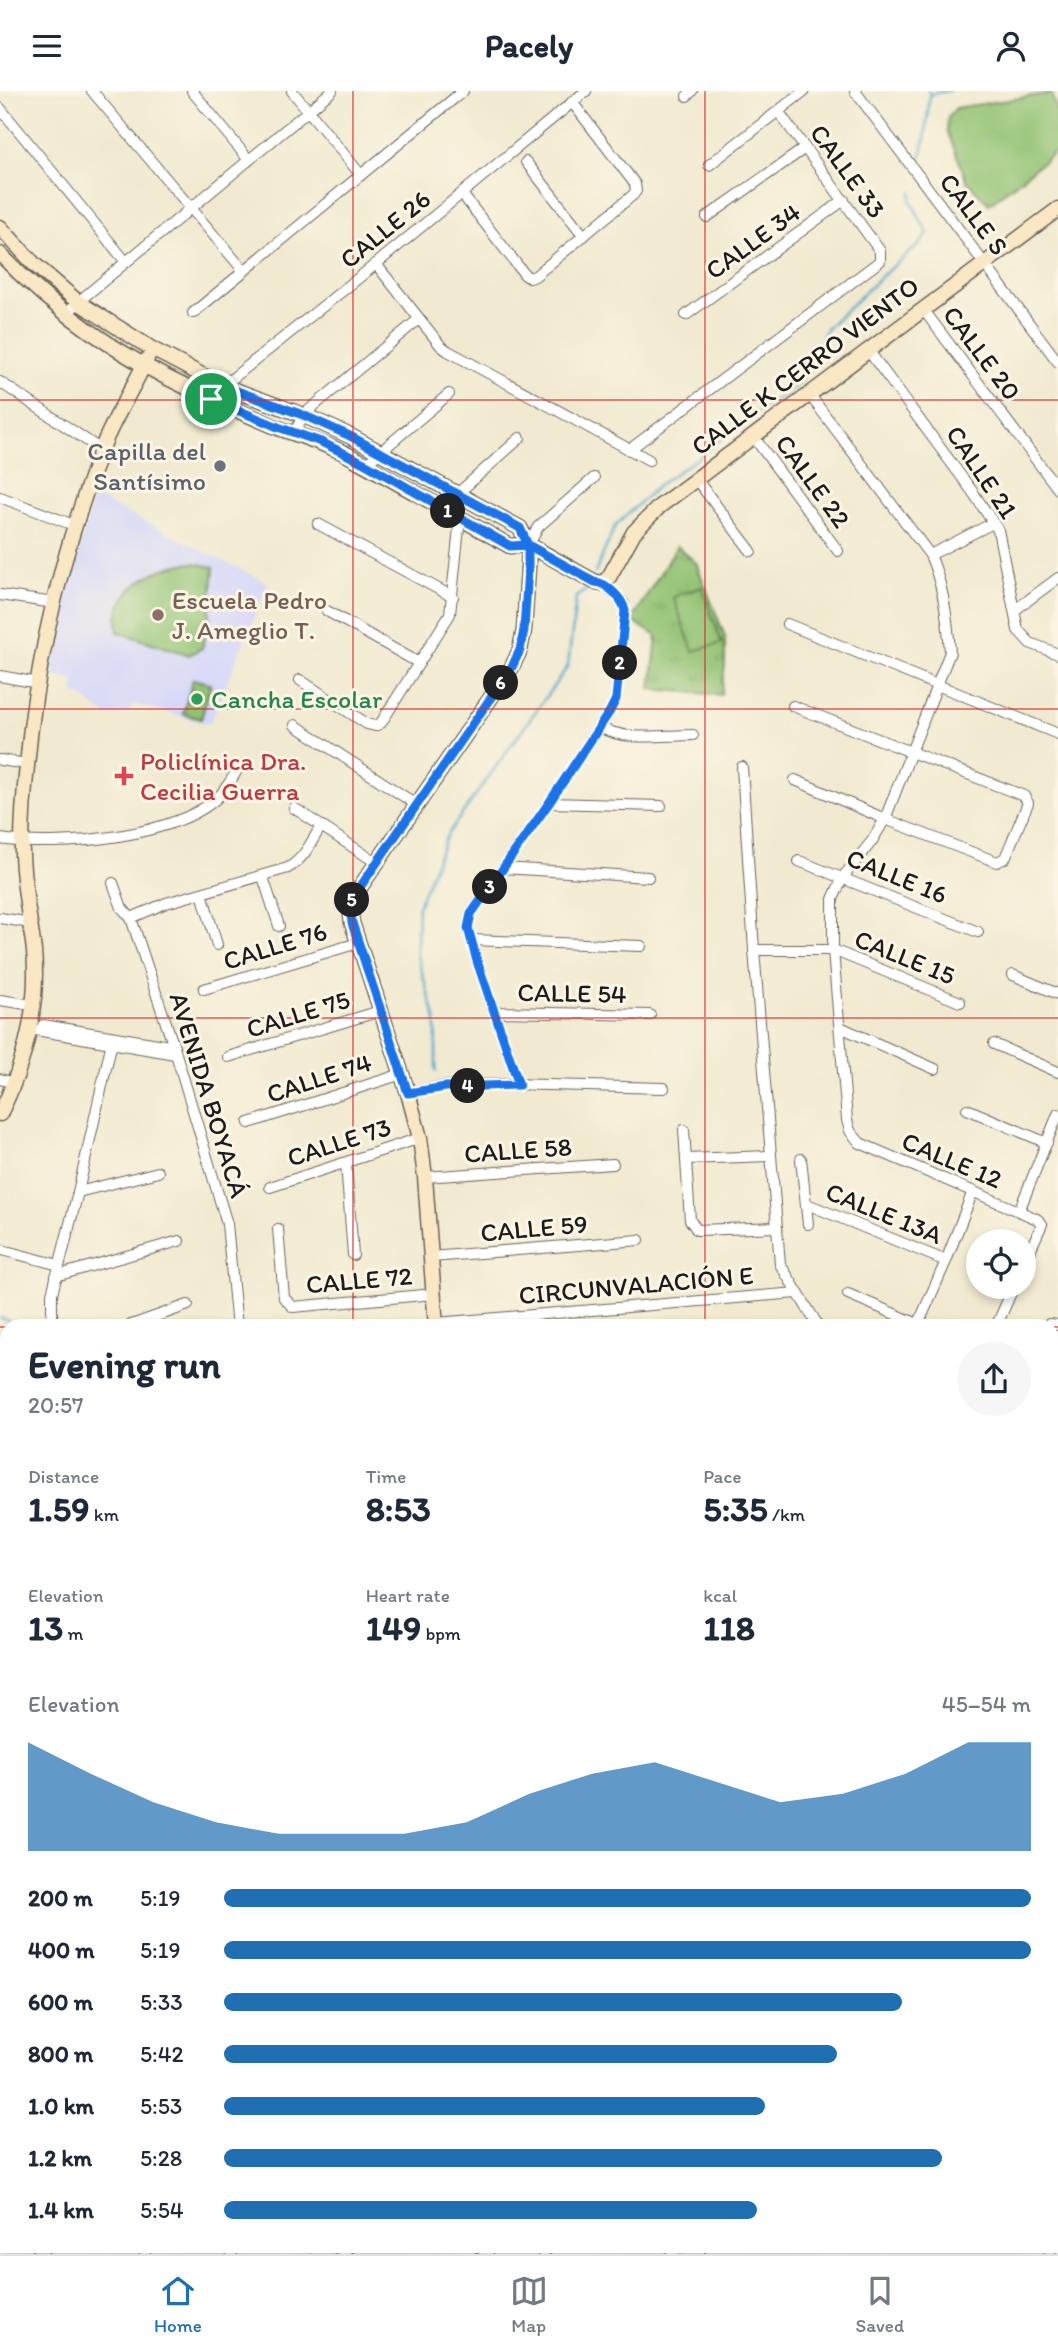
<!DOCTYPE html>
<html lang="en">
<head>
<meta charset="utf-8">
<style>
	:root { --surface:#fff; --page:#f6f6f7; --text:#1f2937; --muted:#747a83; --line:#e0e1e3; --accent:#1f6fb2 }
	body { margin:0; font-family:Itim,sans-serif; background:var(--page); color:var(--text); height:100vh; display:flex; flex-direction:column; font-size:26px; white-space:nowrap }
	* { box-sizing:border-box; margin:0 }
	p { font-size:23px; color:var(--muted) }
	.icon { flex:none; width:38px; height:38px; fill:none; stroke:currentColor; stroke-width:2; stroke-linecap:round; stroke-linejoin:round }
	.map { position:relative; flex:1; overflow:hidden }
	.panel { position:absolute; left:0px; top:1228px; width:1059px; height:934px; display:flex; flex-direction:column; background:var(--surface); border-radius:21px 21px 0 0; box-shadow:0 4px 10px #0003 }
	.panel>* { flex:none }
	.fabs { position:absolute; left:966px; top:1138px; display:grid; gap:14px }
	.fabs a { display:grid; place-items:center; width:70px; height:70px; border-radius:50%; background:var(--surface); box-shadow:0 4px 10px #0003; font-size:35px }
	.pin { position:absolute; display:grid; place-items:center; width:60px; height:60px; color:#fff; margin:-30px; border:4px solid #fff; border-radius:50%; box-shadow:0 2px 7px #0007 }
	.km { position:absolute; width:35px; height:35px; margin:-18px; border-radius:50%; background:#222; color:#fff; font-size:19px; line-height:35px; text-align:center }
	.round { display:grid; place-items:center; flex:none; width:74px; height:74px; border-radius:37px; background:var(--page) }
	.summary { display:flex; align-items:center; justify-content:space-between; height:119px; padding:0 28px }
	h1 { font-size:38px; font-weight:800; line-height:52px }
	.metrics { display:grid; grid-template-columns:repeat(3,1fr); gap:10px; height:119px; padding:7px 28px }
	.metrics div { display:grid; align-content:center }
	.metrics b { font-size:35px; font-weight:800 }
	.metrics small { font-size:19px; font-weight:400 }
	.metrics p { font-size:19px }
	.chart { height:196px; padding:14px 28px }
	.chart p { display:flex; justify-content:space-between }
	.chart svg { width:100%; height:126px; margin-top:7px; fill:var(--accent); opacity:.7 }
	ul { padding:0 28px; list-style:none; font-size:23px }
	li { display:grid; grid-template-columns:112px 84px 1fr; align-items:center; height:52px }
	li i { height:18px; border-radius:9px; background:var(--accent) }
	header { display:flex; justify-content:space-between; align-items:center; height:91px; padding:0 28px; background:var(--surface); font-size:32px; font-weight:800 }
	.tabs { display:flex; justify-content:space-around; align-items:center; height:98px; border-top:2px solid var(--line); background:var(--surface); font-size:19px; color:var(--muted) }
	.tabs a { display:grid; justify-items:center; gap:4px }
	.tabs .current { color:var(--accent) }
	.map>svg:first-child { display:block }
	.built { fill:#d6d8f9 }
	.park { fill:url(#park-tufts); stroke:#566f47; stroke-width:2 }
	.pitch { fill:#91c272; stroke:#566f47; stroke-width:2 }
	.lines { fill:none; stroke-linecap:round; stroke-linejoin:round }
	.stream { stroke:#4ba5c9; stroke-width:2.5 }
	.street-casing { stroke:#67645b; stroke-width:12 }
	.secondary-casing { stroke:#67645b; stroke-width:17 }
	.street { stroke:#fff; stroke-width:10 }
	.secondary { stroke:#fae7c3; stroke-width:14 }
	.route-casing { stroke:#fff; stroke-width:14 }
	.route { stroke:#1a73e8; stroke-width:9 }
	.grid { fill:none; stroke:#d62828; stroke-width:2; stroke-opacity:0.55 }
	.worship-dot { fill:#6b7280; stroke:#fcf5e5; stroke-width:2.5 }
	.education-dot { fill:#8d6e63; stroke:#fcf5e5; stroke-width:2.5 }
	.leisure-dot { fill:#2e9e5b; stroke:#fcf5e5; stroke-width:2.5 }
	.health-dot { fill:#e0444e; stroke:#fcf5e5; stroke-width:2.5 }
	.labels { text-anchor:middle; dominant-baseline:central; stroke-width:6; stroke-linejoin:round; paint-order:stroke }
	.street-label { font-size:26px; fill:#1c1c1c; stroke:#fcf5e5 }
	.worship-label { font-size:26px; fill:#5b616d; stroke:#fcf5e5; text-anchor:end }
	.education-label { font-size:26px; fill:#785e54; stroke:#fcf5e5; text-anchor:start }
	.leisure-label { font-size:26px; fill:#27864d; stroke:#fcf5e5; text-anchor:start }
	.health-label { font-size:26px; fill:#be3a42; stroke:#fcf5e5; text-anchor:start }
</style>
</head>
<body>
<header><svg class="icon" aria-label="menu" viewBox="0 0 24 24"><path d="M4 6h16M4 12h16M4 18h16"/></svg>Pacely<svg class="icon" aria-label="person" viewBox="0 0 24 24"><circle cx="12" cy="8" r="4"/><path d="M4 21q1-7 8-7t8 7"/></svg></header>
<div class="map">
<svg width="1058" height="2163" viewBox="0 0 1058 2163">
	<defs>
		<pattern id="park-tufts" width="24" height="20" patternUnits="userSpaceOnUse" patternTransform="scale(1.75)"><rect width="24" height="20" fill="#91c272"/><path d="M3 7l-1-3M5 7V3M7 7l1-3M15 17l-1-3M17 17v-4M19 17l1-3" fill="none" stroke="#7ca662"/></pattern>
	</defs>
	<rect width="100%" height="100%" fill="#fcf5e5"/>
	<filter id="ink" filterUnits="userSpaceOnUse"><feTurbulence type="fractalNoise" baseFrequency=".0143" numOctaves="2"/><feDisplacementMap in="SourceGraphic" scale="14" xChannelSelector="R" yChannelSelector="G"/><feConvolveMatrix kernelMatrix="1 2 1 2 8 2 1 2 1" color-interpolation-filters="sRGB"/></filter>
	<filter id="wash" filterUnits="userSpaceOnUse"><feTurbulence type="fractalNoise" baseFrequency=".00686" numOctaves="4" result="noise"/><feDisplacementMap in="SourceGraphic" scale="28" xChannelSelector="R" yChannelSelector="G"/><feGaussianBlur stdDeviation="1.57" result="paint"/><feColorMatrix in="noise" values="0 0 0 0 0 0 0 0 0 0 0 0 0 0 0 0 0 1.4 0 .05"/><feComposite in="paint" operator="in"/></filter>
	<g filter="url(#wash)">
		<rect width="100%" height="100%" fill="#f1ead0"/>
		<polygon class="built" points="93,405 268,492 210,633 133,613 128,622 107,625 86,609 72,601 75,590 49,583 59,532"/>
		<polygon class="park" points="677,455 696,472 725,546 725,574 721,604 651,598 657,545 631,530"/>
		<g class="pitch">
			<polygon points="1051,2 1058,24 1058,59 989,113 967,90 947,39 948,26 956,17"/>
			<path d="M193 472 214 476 209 530 202 557 189 564 118 541C110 498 157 474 193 472Z"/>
			<polygon points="701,496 722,552 693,560 673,506"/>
			<polygon points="193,588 211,593 201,628 183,623"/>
		</g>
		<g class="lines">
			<g class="stream">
				<polyline points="928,0 930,3 949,0"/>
				<polyline points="919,74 925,48 930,3"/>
				<polyline points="595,482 615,435 661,392 698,367 746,328 794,297 814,273 826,238 884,183 919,154 928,143 911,110 912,101"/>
				<polyline points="436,980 436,929 417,865 418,815 447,744 568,575 576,506 586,499"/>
				<polyline points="0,1227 7,1229 13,1236"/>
				<polyline points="307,2156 310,2163"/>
			</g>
		</g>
	</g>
	<g filter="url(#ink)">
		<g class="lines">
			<defs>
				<g id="street">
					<polyline points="92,0 244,180"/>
					<polyline points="192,0 249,69"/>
					<polyline points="292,0 361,84"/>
					<polyline points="855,0 1058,271"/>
					<polyline points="687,5 692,0"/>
					<polyline points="0,17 126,171"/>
					<polyline points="526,71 584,145"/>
					<polyline points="709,74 804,0"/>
					<polyline points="462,103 525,184 530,187 535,185 633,104 636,100 635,93 572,11"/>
					<polyline points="707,126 805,57"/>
					<polyline points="376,173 441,255 448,260 649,369"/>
					<polyline points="923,218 1058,398"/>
					<polyline points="193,222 463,0"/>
					<polyline points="66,224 78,211 332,0"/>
					<polyline points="686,224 844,109"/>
					<polyline points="868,259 972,400 998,439 1018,539 1030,552 1058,563"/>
					<polyline points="0,291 101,359"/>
					<path d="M809 303 930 464C943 493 948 530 950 561L885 728 872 750 843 786 833 808V859L847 1029 850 1040 860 1052 1037 1128 1042 1133 1024 1173"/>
					<polyline points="211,308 223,295 376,173 586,0"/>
					<polyline points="295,342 303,324 419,228"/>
					<polyline points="753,345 838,460"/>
					<polyline points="629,359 880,170 880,160 778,20"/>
					<polyline points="366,373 449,303"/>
					<polyline points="696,388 751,460"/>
					<polyline points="0,406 76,435"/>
					<polyline points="318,433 453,506"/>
					<polyline points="529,454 538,436 594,387"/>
					<polyline points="930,464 993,432"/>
					<polyline points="0,504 54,512"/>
					<polyline points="1015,519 1058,487"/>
					<polyline points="327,520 419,572"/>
					<polyline points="787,533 1058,643"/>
					<polyline points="0,585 38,592"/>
					<polyline points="300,589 367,633 375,635 381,632 450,523 460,427 456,404 520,347"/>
					<polyline points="793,615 1024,705 1028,712 1005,767 997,771 885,728 795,689"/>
					<polyline points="295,634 417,714"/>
					<path d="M600 636C625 651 664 644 693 644"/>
					<polyline points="0,669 27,673"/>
					<polyline points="742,676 754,859 780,1173 819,1236"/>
					<polyline points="549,712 661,715"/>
					<polyline points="294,717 377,772"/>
					<path d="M0 748C56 757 182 747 222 702 229 694 234 683 240 675"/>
					<polyline points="799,770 978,841"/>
					<polyline points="503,777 648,786"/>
					<polyline points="263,786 279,835"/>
					<polyline points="113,792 122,817 131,827 174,956 227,1133 237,1236"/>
					<polyline points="202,802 217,854"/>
					<polyline points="0,827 31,832"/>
					<path d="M131 827 166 812 288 777C304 768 312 750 321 735"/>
					<polyline points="471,849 641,855"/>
					<polyline points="754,859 833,859 960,911"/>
					<polyline points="1013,884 1058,903"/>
					<polyline points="204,898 358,852"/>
					<polyline points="0,909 33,914"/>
					<polyline points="494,921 650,924"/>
					<polyline points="43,934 170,955"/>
					<polyline points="840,936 935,978"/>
					<polyline points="30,938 175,963"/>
					<polyline points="994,953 1058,981"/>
					<polyline points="228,966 380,920"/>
					<polyline points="0,988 15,992"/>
					<polyline points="519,994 477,870 468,837 471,823 549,712 610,620 616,608 625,520 623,511 603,492"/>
					<polyline points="408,1002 446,995 510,993 664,997"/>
					<polyline points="967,1018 1047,1052"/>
					<polyline points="249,1032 402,983"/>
					<polyline points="684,1039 690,1129 697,1139 776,1136"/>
					<polyline points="686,1068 770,1065"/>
					<polyline points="801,1068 808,1133"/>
					<polyline points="346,1072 353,1164"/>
					<polyline points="425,1086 613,1073"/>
					<polyline points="270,1096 420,1047"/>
					<polyline points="78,1101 158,1081"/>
					<polyline points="807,1113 946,1170"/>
					<polyline points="1019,1120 1058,1023"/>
					<polyline points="278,1138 284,1207 293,1216 434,1203"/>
					<polyline points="2,1159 59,1174"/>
					<polyline points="431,1166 639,1149"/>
					<polyline points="56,1185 179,1150"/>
					<polyline points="848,1203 918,1233"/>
					<polyline points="436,1232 797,1202"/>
					<polyline points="1049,1233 1058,1234"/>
					<polyline points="52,1236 52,1203 78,1101 113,946"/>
					<polyline points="126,1236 188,1214"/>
					<polyline points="917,1236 946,1170 973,1100"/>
					<polyline points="996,1236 1014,1195"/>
					<polyline points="0,1309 7,1315"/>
					<polyline points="1052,1315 1058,1316"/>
					<polyline points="0,1348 7,1347"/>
					<polyline points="1052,1397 1058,1397"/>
					<polyline points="0,1422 7,1421"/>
					<polyline points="1052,1475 1058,1476"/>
					<polyline points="0,1493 7,1491"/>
					<polyline points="1052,1555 1058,1556"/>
					<polyline points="1052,1648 1058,1649"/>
					<polyline points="0,1660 7,1691"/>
					<polyline points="0,1805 7,1804"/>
					<polyline points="1052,1839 1058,1839"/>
					<polyline points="0,1881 7,1880"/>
					<polyline points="1052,1928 1058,1928"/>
					<polyline points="0,2053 7,2051"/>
					<polyline points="0,2132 7,2131"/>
					<polyline points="1052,2134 1058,1997"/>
					<polyline points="144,2156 145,2163"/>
					<polyline points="230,2156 232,2163"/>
					<polyline points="336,2156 346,2163"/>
					<polyline points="478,2156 488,2163"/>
					<polyline points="543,2163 549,2156"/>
					<polyline points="671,2163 681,2156"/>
					<polyline points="1050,2163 1051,2156"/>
				</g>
				<g id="secondary">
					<polyline points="0,136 34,173 78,211 152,258 223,295 303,324 350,345 520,437 529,454 528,477 524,539 520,559 512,576 356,802 350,816 352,832 408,1002 420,1047 425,1086 436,1236"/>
					<path d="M0 163C55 220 121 266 192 299 220 312 248 324 276 336 300 345 323 352 346 363L510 455 529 454 595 491 603 492 609 486 634 441 660 415 1058 118"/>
					<path d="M0 1023C25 973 39 916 34 860 30 827 21 786 22 755 22 728 24 702 27 675 36 570 62 462 100 362 112 330 132 299 147 268"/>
					<polyline points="1052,1750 1058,1750"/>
					<polyline points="0,1973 7,1971"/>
					<polyline points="0,1992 7,2021"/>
					<polyline points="40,2156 42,2163"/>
				</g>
			</defs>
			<use href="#street" class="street-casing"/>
			<use href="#secondary" class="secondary-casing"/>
			<use href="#street" class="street"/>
			<use href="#secondary" class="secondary"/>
		</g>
	</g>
	<g class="lines" filter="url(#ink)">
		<defs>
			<path id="route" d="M211 308 278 336 321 351 366 373 510 455 528 454 595 491C607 492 623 508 625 520L616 608 610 620 549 712 471 823 468 837 477 870 519 994 446 996 408 1002 352 832 350 816 356 802 512 576 520 559 524 539 528 477V454L520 437 350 345 303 324 223 295 211 308"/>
		</defs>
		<use href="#route" class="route-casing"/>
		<use href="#route" class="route"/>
	</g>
	<path class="grid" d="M353 0V1236M705 0V1236M0 309H1058M0 618H1058M0 927H1058M0 1236H7M1052 1236H1058M0 1545H7M1052 1545H1058M0 1854H7M1052 1854H1058M353 2156V2163M705 2156V2163"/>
	<circle class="worship-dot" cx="220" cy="375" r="7"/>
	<circle class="education-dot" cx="158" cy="524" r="7"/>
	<circle class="leisure-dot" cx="197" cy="608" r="7"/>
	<path class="health-dot" d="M120.5 674.5h7v7h7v7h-7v7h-7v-7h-7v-7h7z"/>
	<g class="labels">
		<g class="street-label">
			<text transform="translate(848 80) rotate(54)">CALLE 33</text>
			<text transform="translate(974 123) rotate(53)">CALLE S</text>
			<text transform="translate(385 138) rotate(-39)">CALLE 26</text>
			<text transform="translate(753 150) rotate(-36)">CALLE 34</text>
			<text transform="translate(982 262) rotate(53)">CALLE 20</text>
			<text transform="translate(805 275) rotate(-37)">CALLE K CERRO VIENTO</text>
			<text transform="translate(982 381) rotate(56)">CALLE 21</text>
			<text transform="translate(813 390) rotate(54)">CALLE 22</text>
			<text transform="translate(897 785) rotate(22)">CALLE 16</text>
			<text transform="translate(275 855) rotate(-17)">CALLE 76</text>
			<text transform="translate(905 866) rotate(22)">CALLE 15</text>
			<text transform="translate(572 902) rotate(1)">CALLE 54</text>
			<text transform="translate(298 923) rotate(-17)">CALLE 75</text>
			<text transform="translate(319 987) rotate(-18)">CALLE 74</text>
			<text transform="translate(209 1004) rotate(73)">AVENIDA BOYACÁ</text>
			<text transform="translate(339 1051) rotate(-18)">CALLE 73</text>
			<text transform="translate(518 1059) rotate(-4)">CALLE 58</text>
			<text transform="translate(952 1069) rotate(23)">CALLE 12</text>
			<text transform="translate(884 1122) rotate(22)">CALLE 13A</text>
			<text transform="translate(534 1137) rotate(-5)">CALLE 59</text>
			<text transform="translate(359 1189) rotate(-5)">CALLE 72</text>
			<text transform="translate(636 1194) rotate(-5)">CIRCUNVALACIÓN E</text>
		</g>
		<g class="worship-label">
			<text x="206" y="360">Capilla del<tspan x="206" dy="30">Santísimo</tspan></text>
		</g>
		<g class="education-label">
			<text x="172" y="509">Escuela Pedro<tspan x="172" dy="30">J. Ameglio T.</tspan></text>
		</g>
		<g class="leisure-label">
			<text x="211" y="608">Cancha Escolar</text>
		</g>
		<g class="health-label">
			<text x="140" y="670">Policlínica Dra.<tspan x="140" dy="30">Cecilia Guerra</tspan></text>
		</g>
	</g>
</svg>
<div class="fabs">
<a><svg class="icon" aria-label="locate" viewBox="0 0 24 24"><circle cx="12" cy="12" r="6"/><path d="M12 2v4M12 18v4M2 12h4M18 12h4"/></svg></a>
</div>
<div class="pin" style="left:211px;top:308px;background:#1e9e55"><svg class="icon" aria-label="arrive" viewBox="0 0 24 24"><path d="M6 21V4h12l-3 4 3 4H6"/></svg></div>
<b class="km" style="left:448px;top:420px">1</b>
<b class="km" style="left:620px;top:572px">2</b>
<b class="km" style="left:490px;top:796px">3</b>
<b class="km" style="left:468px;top:995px">4</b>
<b class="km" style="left:352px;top:809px">5</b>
<b class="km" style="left:501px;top:592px">6</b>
<section class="panel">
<div class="summary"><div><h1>Evening run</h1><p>20:57</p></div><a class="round"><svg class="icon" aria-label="share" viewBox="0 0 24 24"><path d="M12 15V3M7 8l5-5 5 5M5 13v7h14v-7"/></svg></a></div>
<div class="metrics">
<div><p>Distance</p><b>1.59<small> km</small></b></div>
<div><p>Time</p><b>8:53</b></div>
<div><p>Pace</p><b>5:35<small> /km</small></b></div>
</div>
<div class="metrics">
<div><p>Elevation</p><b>13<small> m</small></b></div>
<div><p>Heart rate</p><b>149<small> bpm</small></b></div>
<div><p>kcal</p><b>118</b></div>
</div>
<div class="chart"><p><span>Elevation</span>45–54 m</p>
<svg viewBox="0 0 160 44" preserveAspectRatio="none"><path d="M0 44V6L10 17L20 27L30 34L40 38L50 38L60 38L70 34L80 24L90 17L100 13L110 20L120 27L130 24L140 17L150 6L160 6V44z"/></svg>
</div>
<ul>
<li><b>200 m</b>5:19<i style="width:100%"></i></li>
<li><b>400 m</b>5:19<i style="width:100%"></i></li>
<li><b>600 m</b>5:33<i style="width:84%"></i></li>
<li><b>800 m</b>5:42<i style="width:76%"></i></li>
<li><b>1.0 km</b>5:53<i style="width:67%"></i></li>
<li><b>1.2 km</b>5:28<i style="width:89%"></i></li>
<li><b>1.4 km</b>5:54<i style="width:66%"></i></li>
</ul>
</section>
</div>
<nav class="tabs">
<a class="current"><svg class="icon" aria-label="home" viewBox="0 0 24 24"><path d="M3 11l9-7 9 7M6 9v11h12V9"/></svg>Home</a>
<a><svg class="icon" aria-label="map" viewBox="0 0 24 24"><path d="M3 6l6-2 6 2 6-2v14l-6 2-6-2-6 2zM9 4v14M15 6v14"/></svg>Map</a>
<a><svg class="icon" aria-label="saved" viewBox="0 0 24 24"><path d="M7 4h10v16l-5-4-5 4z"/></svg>Saved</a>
</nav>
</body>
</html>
